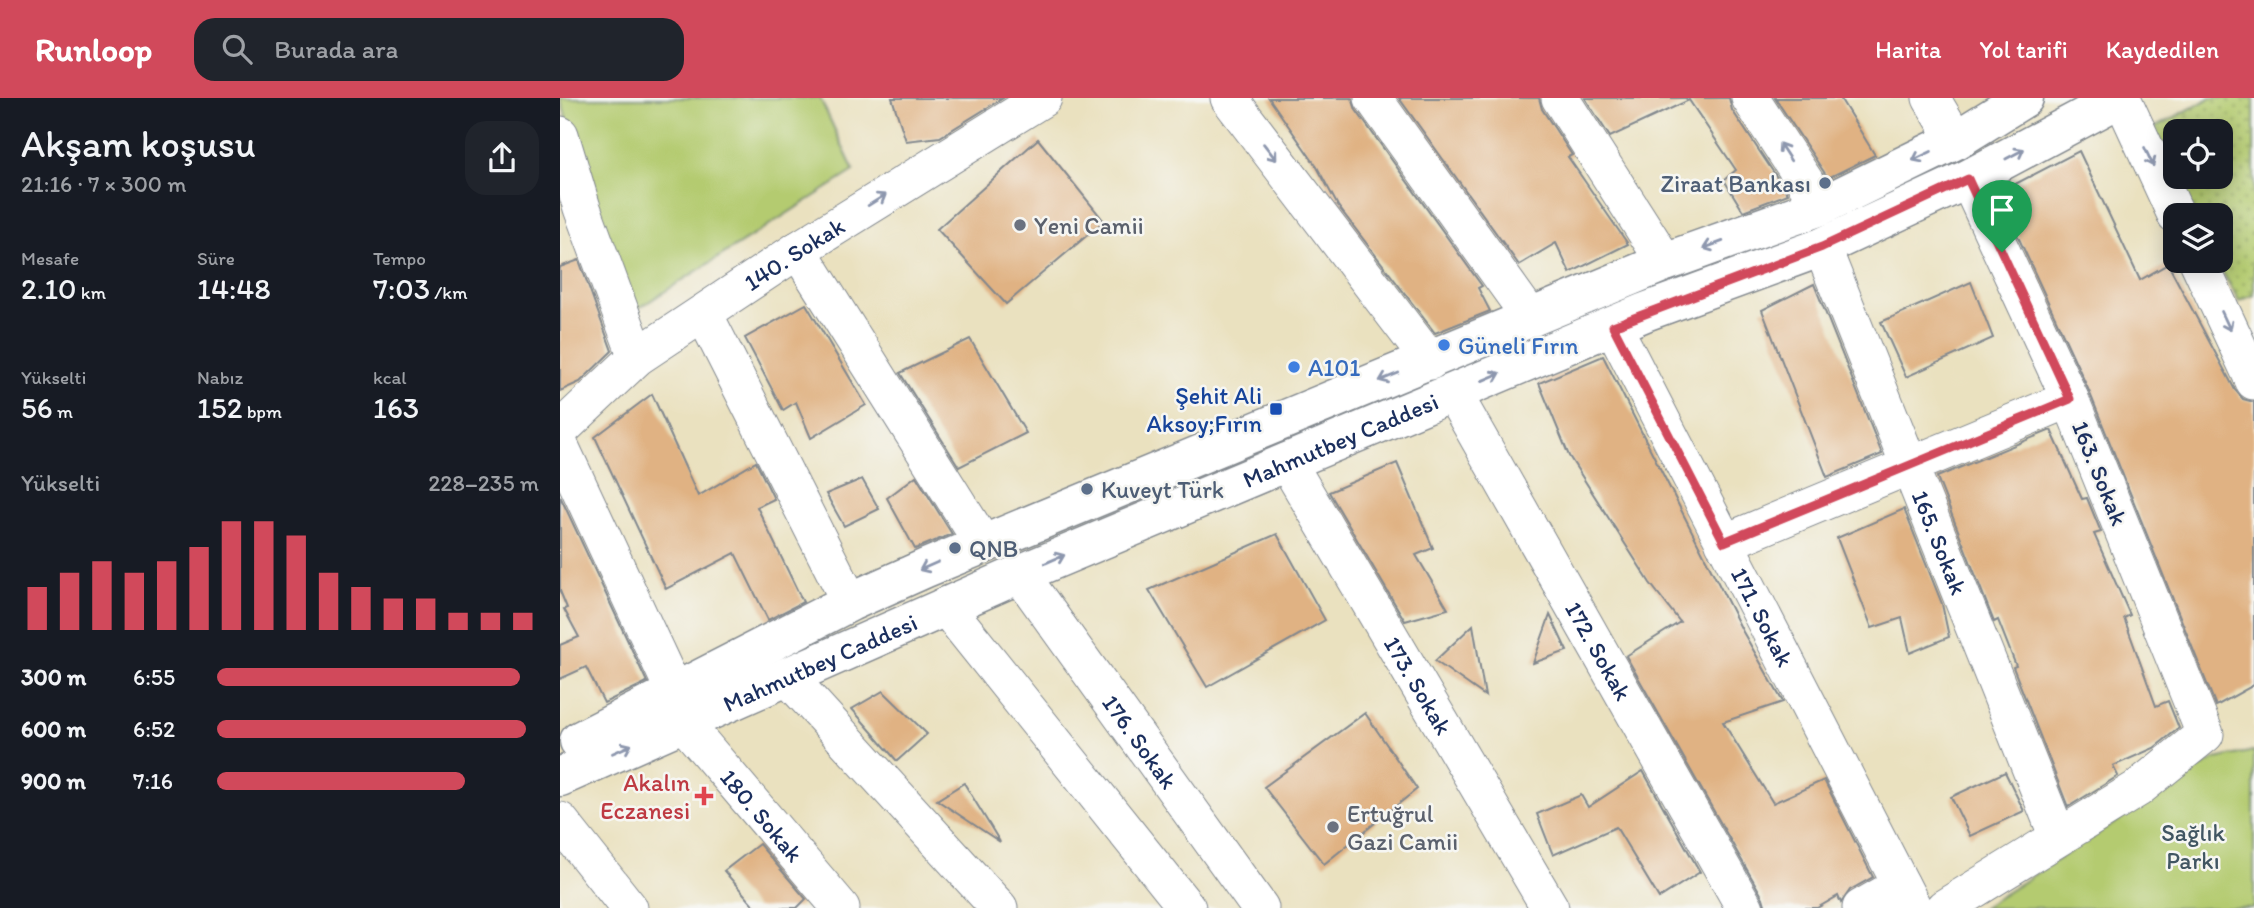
<!DOCTYPE html>
<html lang="tr">
<head>
<meta charset="utf-8">
<style>
	:root { --surface:#171b24; --page:#20242c; --text:#f1f3f6; --muted:#9ea1a6; --accent:#d1495b }
	body { margin:0; font-family:Itim,sans-serif; background:var(--page); color:var(--text); height:100vh; display:flex; flex-direction:column; font-size:26px; white-space:nowrap }
	* { box-sizing:border-box; margin:0 }
	p { font-size:23px; color:var(--muted) }
	.icon { flex:none; width:38px; height:38px; fill:none; stroke:currentColor; stroke-width:2; stroke-linecap:round; stroke-linejoin:round }
	.map { position:relative; flex:1; overflow:hidden }
	.details { display:flex; flex-direction:column; background:var(--surface); width:560px }
	.details>* { flex:none }
	.tools { position:absolute; left:1603px; top:21px; display:grid; gap:14px }
	.tools a { display:grid; place-items:center; width:70px; height:70px; border-radius:14px; background:var(--surface); box-shadow:0 4px 18px #0003; font-size:35px }
	.pin { position:absolute; display:grid; place-items:center; width:60px; height:60px; color:#fff; margin:-72px -30px; border-radius:50% 50% 50% 0; rotate:-45deg; box-shadow:0 0 7px #0007 }
	.pin .icon { rotate:45deg }
	.round { display:grid; place-items:center; flex:none; width:74px; height:74px; border-radius:21px; background:var(--page) }
	.head { display:flex; align-items:center; justify-content:space-between; height:119px; padding:0 21px }
	h1 { font-size:38px; font-weight:600; line-height:52px }
	.stats { display:grid; grid-template-columns:repeat(3,1fr); gap:10px; height:119px; padding:7px 21px }
	.stats div { display:grid; align-content:center }
	.stats b { font-size:30px; font-weight:600 }
	.stats small { font-size:19px; font-weight:400 }
	.stats p { font-size:19px }
	.chart { height:196px; padding:14px 21px }
	.chart p { display:flex; justify-content:space-between }
	.chart svg { width:100%; height:126px; margin-top:7px; stroke:var(--accent); stroke-width:6 }
	ul { padding:0 21px; list-style:none; font-size:23px }
	li { display:grid; grid-template-columns:112px 84px 1fr; align-items:center; height:52px }
	li i { height:18px; border-radius:9px; background:var(--accent) }
	header { display:flex; align-items:center; gap:42px; box-sizing:border-box; height:98px; padding:0 35px; background:var(--accent); color:#fff }
	header strong { font-size:33px }
	nav { display:flex; gap:38px; margin-inline-start:auto; font-size:24px }
	.search { width:490px; height:63px; background:var(--page); display:flex; align-items:center; gap:18px; box-sizing:border-box; padding:0 24px; border-radius:21px; color:var(--muted); font-size:26px }
	main { display:flex; flex:1; min-height:0 }
	.map>svg:first-child { display:block }
	.grass { fill:url(#grass-dots); stroke:#687d67; stroke-width:2; fill-rule:evenodd }
	.park { fill:#b4cb70; stroke:#687d67; stroke-width:2 }
	.building { fill:#e0b283 }
	.lines { fill:none; stroke-linecap:round; stroke-linejoin:round }
	.minor-casing { stroke:#82888e; stroke-width:39 }
	.major-casing { stroke:#82888e; stroke-width:41 }
	.minor { stroke:#fff; stroke-width:37 }
	.major { stroke:#fff; stroke-width:38 }
	.oneway { stroke:#8d97ae }
	.route-casing { stroke:#fff; stroke-width:14 }
	.route { stroke:#d1495b; stroke-width:9 }
	.service-dot { fill:#5c6f8a; stroke:#f6f6f2; stroke-width:2.5 }
	.worship-dot { fill:#6b7280; stroke:#f6f6f2; stroke-width:2.5 }
	.shop-dot { fill:#3f7fe0; stroke:#f6f6f2; stroke-width:2.5 }
	.transit-dot { fill:#1a4fb4; stroke:#f6f6f2; stroke-width:2.5 }
	.health-dot { fill:#e0444e; stroke:#f6f6f2; stroke-width:2.5 }
	.labels { text-anchor:middle; dominant-baseline:central; stroke-width:5; stroke-linejoin:round; paint-order:stroke }
	.service-label { font-size:24px; fill:#4e5e75; stroke:#f6f6f2; text-anchor:start }
	.worship-label { font-size:24px; fill:#5b616d; stroke:#f6f6f2; text-anchor:start }
	.street-label { font-size:24px; fill:#1b2f5e; stroke:#f6f6f2 }
	.shop-label { font-size:24px; fill:#366cbe; stroke:#f6f6f2; text-anchor:start }
	.transit-label { font-size:24px; fill:#164399; stroke:#f6f6f2; text-anchor:end }
	.health-label { font-size:24px; fill:#be3a42; stroke:#f6f6f2; text-anchor:end }
	.park-label { font-size:24px; fill:#415662; stroke:#f6f6f2 }
</style>
</head>
<body>
<header>
<strong>Runloop</strong>
<div class="search"><svg class="icon" aria-label="search" viewBox="0 0 24 24"><circle cx="10" cy="10" r="6"/><path d="M15 15l6 6"/></svg>Burada ara</div>
<nav><a>Harita</a><a>Yol tarifi</a><a>Kaydedilen</a></nav>
</header>
<main>
<section class="details">
<div class="head"><div><h1>Akşam koşusu</h1><p>21:16 · 7 × 300 m</p></div><a class="round"><svg class="icon" aria-label="share" viewBox="0 0 24 24"><path d="M12 15V3M7 8l5-5 5 5M5 13v7h14v-7"/></svg></a></div>
<div class="stats">
<div><p>Mesafe</p><b>2.10<small> km</small></b></div>
<div><p>Süre</p><b>14:48</b></div>
<div><p>Tempo</p><b>7:03<small> /km</small></b></div>
</div>
<div class="stats">
<div><p>Yükselti</p><b>56<small> m</small></b></div>
<div><p>Nabız</p><b>152<small> bpm</small></b></div>
<div><p>kcal</p><b>163</b></div>
</div>
<div class="chart"><p><span>Yükselti</span>228–235 m</p>
<svg viewBox="0 0 160 44" preserveAspectRatio="none"><path d="M5 44V29M15 44V24M25 44V20M35 44V24M45 44V20M55 44V15M65 44V6M75 44V6M85 44V11M95 44V24M105 44V29M115 44V33M125 44V33M135 44V38M145 44V38M155 44V38"/></svg>
</div>
<ul>
<li><b>300 m</b>6:55<i style="width:94%"></i></li>
<li><b>600 m</b>6:52<i style="width:96%"></i></li>
<li><b>900 m</b>7:16<i style="width:77%"></i></li>
</ul>
</section>
<div class="map">
<svg width="1694" height="810" viewBox="0 0 1694 810">
	<defs>
		<pattern id="grass-dots" width="8" height="8" patternUnits="userSpaceOnUse" patternTransform="scale(1.75)"><rect width="8" height="8" fill="#b4cb70"/><path d="M2 2h.1M6 6h.1" fill="none" stroke="#92a55f" stroke-width="1.8" stroke-linecap="round"/></pattern>
	</defs>
	<rect width="100%" height="100%" fill="#f6f6f2"/>
	<filter id="ink" filterUnits="userSpaceOnUse"><feTurbulence type="fractalNoise" baseFrequency=".0143" numOctaves="2"/><feDisplacementMap in="SourceGraphic" scale="14" xChannelSelector="R" yChannelSelector="G"/><feConvolveMatrix kernelMatrix="1 2 1 2 8 2 1 2 1" color-interpolation-filters="sRGB"/></filter>
	<filter id="wash" filterUnits="userSpaceOnUse"><feTurbulence type="fractalNoise" baseFrequency=".00686" numOctaves="4" result="noise"/><feDisplacementMap in="SourceGraphic" scale="28" xChannelSelector="R" yChannelSelector="G"/><feGaussianBlur stdDeviation="1.57" result="paint"/><feColorMatrix in="noise" values="0 0 0 0 0 0 0 0 0 0 0 0 0 0 0 0 0 1.4 0 .05"/><feComposite in="paint" operator="in"/></filter>
	<g filter="url(#wash)">
		<rect width="100%" height="100%" fill="#eae1bf"/>
		<path class="grass" d="M1650 0H1694V197L1679 203 1656 163H1661V117H1631L1585 35ZM1615 33H1661V79H1615Z"/>
		<g class="park">
			<polygon points="0,0 260,0 294,73 71,215"/>
			<polygon points="1694,653 1694,810 1422,810 1655,661"/>
		</g>
		<g id="blocks">
			<g class="building">
				<polygon points="332,0 443,0 380,39 346,43"/>
				<polygon points="709,0 792,0 796,12 922,188 918,190 930,213 875,235 778,108 757,69"/>
				<polygon points="839,0 979,0 982,11 1012,57 1008,59 1068,146 1010,175 996,145 959,167"/>
				<polygon points="1025,0 1169,0 1172,12 1228,96 1183,113 1164,82 1176,72 1129,2 1050,39"/>
				<polygon points="1215,0 1280,0 1315,57 1268,80"/>
				<polygon points="478,41 544,123 446,206 377,131"/>
				<polygon points="1519,53 1580,182 1608,166 1675,292 1683,301 1694,304 1694,587 1656,608 1529,293 1438,95"/>
				<polygon points="19,162 52,253 20,284 0,293 0,169"/>
				<polygon points="1411,184 1433,240 1346,279 1321,224"/>
				<polygon points="1254,186 1322,356 1267,379 1202,212"/>
				<polygon points="246,206 306,307 251,340 236,304 223,312 185,240"/>
				<polygon points="410,241 466,335 399,369 340,275"/>
				<polygon points="1043,258 1183,534 1223,604 1163,624 1213,705 1264,682 1313,779 1290,792 1281,805 1278,798 1257,810 1206,810 1203,800 1066,558 1120,524 1090,485 1009,358 979,285"/>
				<polygon points="92,296 138,398 196,364 214,401 197,409 243,504 208,522 175,455 106,491 35,339"/>
				<polygon points="1491,332 1522,401 1527,400 1541,434 1534,436 1570,517 1564,520 1596,608 1608,603 1619,630 1594,650 1553,668 1558,678 1508,709 1453,569 1456,568 1438,522 1434,524 1377,379"/>
				<polygon points="837,365 873,450 856,457 888,511 845,523 769,394"/>
				<polygon points="356,378 392,436 355,451 327,400"/>
				<polygon points="302,381 319,411 284,428 266,396"/>
				<polygon points="0,398 87,584 44,605 26,569 0,581 0,547 19,539 4,511 7,510 0,493"/>
				<polygon points="1344,411 1382,506 1389,539 1350,555 1342,520 1312,530 1277,440"/>
				<polygon points="717,436 765,522 647,589 589,492"/>
				<polygon points="990,517 1007,553 973,565"/>
				<polygon points="913,527 925,598 875,563"/>
				<polygon points="323,593 367,636 337,663 292,611"/>
				<polygon points="805,615 857,691 764,766 704,689"/>
				<polygon points="1083,673 1140,774 1099,800 1056,729 993,757 977,716 1021,697 1028,709"/>
				<polygon points="1445,674 1464,713 1410,738 1391,699"/>
				<polygon points="404,685 440,744 377,702"/>
				<polygon points="199,746 246,801 237,810 196,810 164,773"/>
			</g>
		</g>
	</g>
	<g filter="url(#ink)">
		<use href="#blocks" fill-opacity="0" stroke="#82888e" stroke-width="2"/>
		<g class="lines">
			<defs>
				<g id="minor">
					<polyline points="669,0 870,263"/>
					<polyline points="813,0 971,220"/>
					<polyline points="1000,0 1105,164"/>
					<polyline points="1190,0 1261,108"/>
					<polyline points="1371,0 1396,42"/>
					<polyline points="1562,0 1616,117"/>
					<polyline points="0,37 22,110 77,259"/>
					<path id="s1" d="M1262 149 1498 739"/>
					<polyline points="238,152 423,446"/>
					<polyline points="1638,163 1694,283"/>
					<polyline points="144,216 290,504"/>
					<path id="s2" d="M1053 228 1353 810"/>
					<path id="s3" d="M893 295 1185 810"/>
					<path id="s4" d="M0 332 77 259 238 152 483 0"/>
					<polyline points="0,348 115,595"/>
					<path id="s5" d="M727 364 990 810"/>
					<polyline points="1164,445 1510,301"/>
					<path id="s6" d="M460 476 700 810"/>
					<polyline points="385,508 627,810"/>
					<polyline points="227,578 439,810"/>
					<path id="s7" d="M123 624 281 810"/>
					<polyline points="0,723 69,810"/>
					<polyline points="1301,810 1341,787"/>
					<polyline points="1384,810 1577,691 1645,636 1510,301 1408,81"/>
				</g>
				<g id="major">
					<polyline points="19,643 290,504 366,470 1105,164 1261,108 1396,42 1464,0"/>
					<path id="s8" d="M0 679 460 476 1085 214 1262 149 1408 81 1560 0"/>
				</g>
			</defs>
			<use href="#minor" class="minor-casing"/>
			<use href="#major" class="major-casing"/>
			<use href="#minor" class="minor"/>
			<use href="#major" class="major"/>
		</g>
		<defs><path id="oneway-shaft" d="M-6 0H5M1.5-3L5.5 0L1.5 3" fill="none" stroke-width="1.6" stroke-linecap="round" stroke-linejoin="round" transform="scale(1.75)"/></defs>
		<g class="oneway">
			<use href="#oneway-shaft" transform="translate(710 54) rotate(52)"/>
			<use href="#oneway-shaft" transform="translate(1225 54) rotate(-123)"/>
			<use href="#oneway-shaft" transform="translate(1455 56) rotate(-28)"/>
			<use href="#oneway-shaft" transform="translate(1362 58) rotate(154)"/>
			<use href="#oneway-shaft" transform="translate(1589 59) rotate(65)"/>
			<use href="#oneway-shaft" transform="translate(317 102) rotate(-32)"/>
			<use href="#oneway-shaft" transform="translate(1153 147) rotate(160)"/>
			<use href="#oneway-shaft" transform="translate(1666 223) rotate(65)"/>
			<use href="#oneway-shaft" transform="translate(829 279) rotate(158)"/>
			<use href="#oneway-shaft" transform="translate(931 279) rotate(-23)"/>
			<use href="#oneway-shaft" transform="translate(495 461) rotate(-23)"/>
			<use href="#oneway-shaft" transform="translate(369 468) rotate(156)"/>
			<use href="#oneway-shaft" transform="translate(62 651) rotate(-24)"/>
		</g>
	</g>
	<g class="lines" filter="url(#ink)">
		<defs>
			<polygon id="route" points="1408,81 1510,301 1164,444 1053,228 1262,149"/>
		</defs>
		<use href="#route" class="route-casing"/>
		<use href="#route" class="route"/>
	</g>
	<g class="service-dot">
		<circle cx="1265" cy="85" r="7"/>
		<circle cx="527" cy="391" r="7"/>
		<circle cx="395" cy="450" r="7"/>
	</g>
	<g class="worship-dot">
		<circle cx="460" cy="127" r="7"/>
		<circle cx="773" cy="729" r="7"/>
	</g>
	<g class="shop-dot">
		<circle cx="884" cy="247" r="7"/>
		<circle cx="734" cy="269" r="7"/>
	</g>
	<rect class="transit-dot" x="709" y="304" width="14" height="14" rx="3.5"/>
	<path class="health-dot" d="M140.5 687.5h7v7h7v7h-7v7h-7v-7h-7v-7h7z"/>
	<g class="labels">
		<g class="service-label">
			<text x="1251" y="85" text-anchor="end">Ziraat Bankası</text>
			<text x="541" y="391">Kuveyt Türk</text>
			<text x="409" y="450">QNB</text>
		</g>
		<g class="worship-label">
			<text x="474" y="127">Yeni Camii</text>
			<text x="787" y="715">Ertuğrul<tspan x="787" dy="28">Gazi Camii</tspan></text>
		</g>
		<g class="street-label">
			<text stroke="none"><textPath href="#s4" startOffset="294">140. Sokak</textPath></text>
			<text stroke="none"><textPath href="#s8" startOffset="850">Mahmutbey Caddesi</textPath></text>
			<text transform="translate(1540 375) rotate(68)">163. Sokak</text>
			<text stroke="none"><textPath href="#s1" startOffset="318">165. Sokak</textPath></text>
			<text stroke="none"><textPath href="#s2" startOffset="327">171. Sokak</textPath></text>
			<text stroke="none"><textPath href="#s3" startOffset="296">172. Sokak</textPath></text>
			<text stroke="none"><textPath href="#s8" startOffset="284">Mahmutbey Caddesi</textPath></text>
			<text stroke="none"><textPath href="#s5" startOffset="259">173. Sokak</textPath></text>
			<text stroke="none"><textPath href="#s6" startOffset="206">176. Sokak</textPath></text>
			<text stroke="none"><textPath href="#s7" startOffset="122">180. Sokak</textPath></text>
		</g>
		<g class="shop-label">
			<text x="898" y="247">Güneli Fırın</text>
			<text x="748" y="269">A101</text>
		</g>
		<g class="transit-label">
			<text x="702" y="297">Şehit Ali<tspan x="702" dy="28">Aksoy;Fırın</tspan></text>
		</g>
		<g class="health-label">
			<text x="130" y="684">Akalın<tspan x="130" dy="28">Eczanesi</tspan></text>
		</g>
		<g class="park-label">
			<text x="1633" y="734">Sağlık<tspan x="1633" dy="28">Parkı</tspan></text>
		</g>
	</g>
</svg>
<div class="tools">
<a><svg class="icon" aria-label="locate" viewBox="0 0 24 24"><circle cx="12" cy="12" r="6"/><path d="M12 2v4M12 18v4M2 12h4M18 12h4"/></svg></a>
<a><svg class="icon" aria-label="layers" viewBox="0 0 24 24"><path d="M12 4l9 5-9 5-9-5zM3 14l9 5 9-5"/></svg></a>
</div>
<div class="pin" style="left:1442px;top:154px;background:#1e9e55"><svg class="icon" aria-label="arrive" viewBox="0 0 24 24"><path d="M6 21V4h12l-3 4 3 4H6"/></svg></div>
</div>
</main>
</body>
</html>
